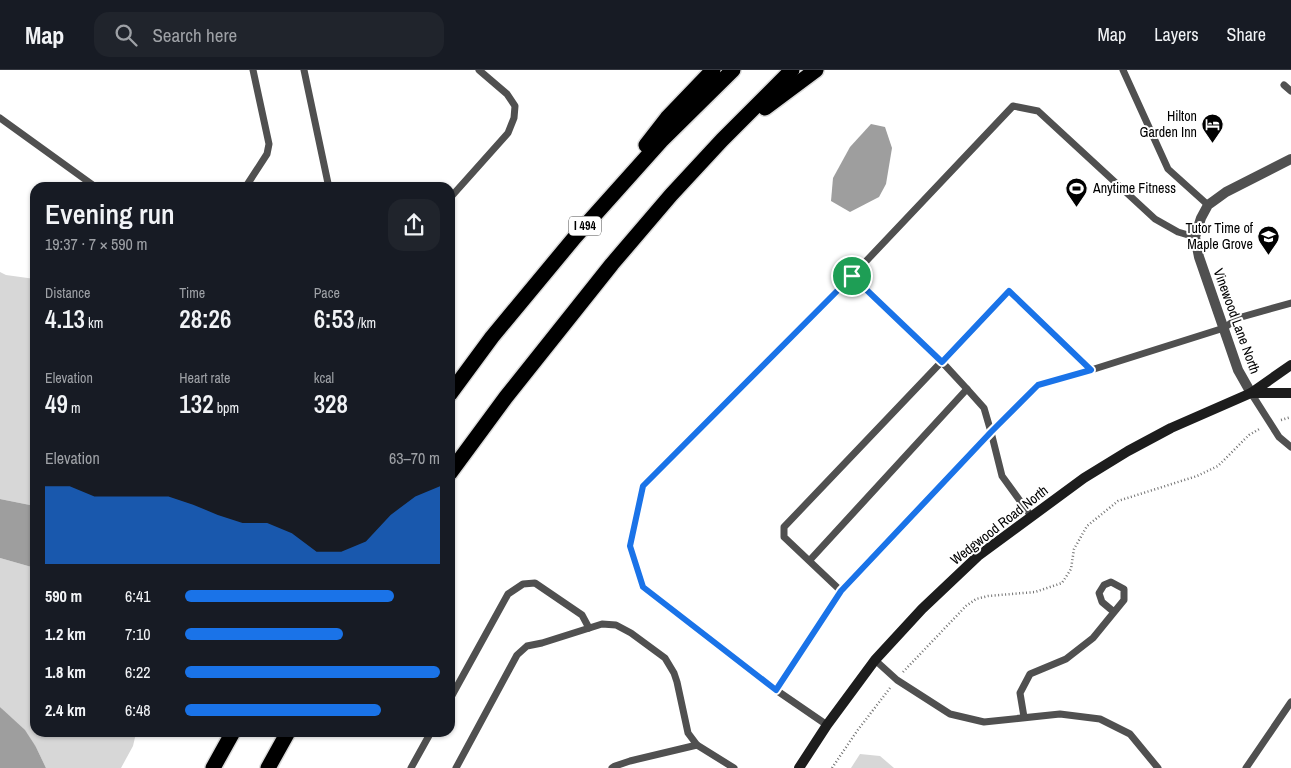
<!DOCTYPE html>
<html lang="en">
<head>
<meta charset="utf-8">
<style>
	:root { --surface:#171b24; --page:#20242c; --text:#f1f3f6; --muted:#9ea1a6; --line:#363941; --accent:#1a73e8 }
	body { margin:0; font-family:"Archivo Narrow",sans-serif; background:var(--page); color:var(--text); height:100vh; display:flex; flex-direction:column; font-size:19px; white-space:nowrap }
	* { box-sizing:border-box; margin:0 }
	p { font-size:16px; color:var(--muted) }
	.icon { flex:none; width:28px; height:28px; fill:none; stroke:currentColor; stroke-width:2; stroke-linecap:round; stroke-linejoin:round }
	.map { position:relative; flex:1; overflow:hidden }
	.side { position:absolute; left:30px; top:112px; width:425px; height:555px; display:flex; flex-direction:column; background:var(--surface); border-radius:15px; box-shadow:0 1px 4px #0004 }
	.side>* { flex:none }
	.pin { position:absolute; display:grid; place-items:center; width:42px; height:42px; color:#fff; margin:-21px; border:2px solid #fff; border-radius:50%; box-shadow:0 1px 5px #0007 }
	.round { display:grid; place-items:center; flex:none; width:52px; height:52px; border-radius:15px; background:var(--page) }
	.head { display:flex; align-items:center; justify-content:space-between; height:85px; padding:0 15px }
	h1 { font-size:28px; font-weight:600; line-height:38px }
	.figures { display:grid; grid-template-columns:repeat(3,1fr); gap:8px; height:85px; padding:5px 15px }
	.figures div { display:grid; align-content:center }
	.figures b { font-size:25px; font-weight:600 }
	.figures small { font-size:14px; font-weight:400 }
	.figures p { font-size:14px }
	.chart { height:140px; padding:10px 15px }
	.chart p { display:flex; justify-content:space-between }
	.chart svg { width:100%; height:90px; margin-top:5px; fill:var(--accent); opacity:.7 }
	ul { padding:0 15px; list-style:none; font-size:16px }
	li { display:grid; grid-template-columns:80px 60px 1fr; align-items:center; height:38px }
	li i { height:12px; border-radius:6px; background:var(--accent) }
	header { display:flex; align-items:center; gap:30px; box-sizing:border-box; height:70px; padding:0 25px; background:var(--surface); border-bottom:1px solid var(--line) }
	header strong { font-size:24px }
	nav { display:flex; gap:28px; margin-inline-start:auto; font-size:18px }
	.search { width:350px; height:45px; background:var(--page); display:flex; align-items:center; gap:12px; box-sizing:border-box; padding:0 18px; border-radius:15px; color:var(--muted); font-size:19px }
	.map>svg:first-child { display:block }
	.green { fill:#d7d7d7 }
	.water { fill:#9e9e9e }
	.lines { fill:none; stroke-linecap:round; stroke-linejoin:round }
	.highway-casing { stroke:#dbdbdb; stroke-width:18 }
	.path { stroke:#727272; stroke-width:2.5; stroke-dasharray:1 2.5; stroke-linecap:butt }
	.lane { stroke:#505050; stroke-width:7 }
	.street { stroke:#505050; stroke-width:10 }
	.secondary { stroke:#1d1d1d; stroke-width:10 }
	.highway { stroke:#000; stroke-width:15 }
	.route-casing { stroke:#fff; stroke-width:10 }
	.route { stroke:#1a73e8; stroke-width:6 }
	.labels { text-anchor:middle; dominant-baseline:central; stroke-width:4; stroke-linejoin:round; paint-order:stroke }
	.shield { fill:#fff; stroke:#4c4c4c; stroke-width:1 }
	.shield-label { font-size:12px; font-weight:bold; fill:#000 }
	.poi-label { font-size:14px; fill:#000; stroke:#fff; text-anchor:end }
	.street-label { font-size:14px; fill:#000; stroke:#fff }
</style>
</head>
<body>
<header>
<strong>Map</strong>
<div class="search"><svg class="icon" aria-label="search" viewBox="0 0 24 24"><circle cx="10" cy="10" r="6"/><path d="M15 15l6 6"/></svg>Search here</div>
<nav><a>Map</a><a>Layers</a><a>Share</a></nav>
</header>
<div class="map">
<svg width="1291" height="698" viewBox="0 0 1291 698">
	<rect width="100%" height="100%" fill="#fff"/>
	<g class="green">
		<polygon points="0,202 6,205 35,209 35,436 0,429"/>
		<polygon points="0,488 35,498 35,662 136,663 133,676 121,698 46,698 36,677 0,637"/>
		<polygon points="860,684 880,686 894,698 851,698"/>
	</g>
	<g class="water">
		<polygon points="871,54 885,57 892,78 886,114 879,127 850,142 831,131 833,108 850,77"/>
		<polygon points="0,429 35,436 35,498 0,488"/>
		<polygon points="0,637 25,660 36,677 46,698 0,698"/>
	</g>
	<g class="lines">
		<defs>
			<g id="highway">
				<polyline points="765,38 816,0"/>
				<polyline points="646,75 667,48 713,0"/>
				<polyline points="450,324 492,267 575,167 661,71 733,0"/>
				<polyline points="450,403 506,327 612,194 671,125 722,70 792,0"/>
				<polyline points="213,698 233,662"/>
				<polyline points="268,698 288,662"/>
			</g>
		</defs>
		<use href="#highway" class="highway-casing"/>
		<g class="path">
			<polyline points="1281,350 1291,347"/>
			<polyline points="903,602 966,536 976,529 988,526 1035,522 1062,513 1071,499 1074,479 1087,456 1118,431 1197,406 1218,396 1249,365 1261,358"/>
			<polyline points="832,698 857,661 890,618"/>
		</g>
		<g class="lane">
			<polyline points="304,0 329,118"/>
			<polyline points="1123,0 1168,99 1208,135"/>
			<polyline points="1284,15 1291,21"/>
			<polyline points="0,48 97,118"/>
			<polyline points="245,118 267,84 269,74 253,0"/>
			<polyline points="450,128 508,63 514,48 515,36 507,24 479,0"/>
			<polyline points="1251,323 1279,367 1291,377"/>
			<polyline points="1031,446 1002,406 991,362 1038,315 1091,300 1224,258 1238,248 1291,233"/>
			<polyline points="810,490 967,319"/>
			<polyline points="841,521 784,467 784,457 1009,221 1091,300"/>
			<polyline points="875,590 897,610 950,644 984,652 1060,644 1100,649 1130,664 1158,698"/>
			<polyline points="776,620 841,521 991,362 984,338 967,319 942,292 852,206 1013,36 1038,41 1155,149 1178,162 1195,167"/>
			<polyline points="450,629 508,524 523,514 535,513 582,545 589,558"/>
			<polyline points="1024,647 1020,623 1030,604 1066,589 1093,568 1124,530 1124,519 1111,512 1104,515 1099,523 1102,532 1114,542"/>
			<polyline points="827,655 776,620 643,517 630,476 643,416 852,206"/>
			<polyline points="411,698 431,662"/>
			<polyline points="456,698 517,585 527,576 542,573 602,554 616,555 631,563 665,588 674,603 677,612 688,663 697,675 734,698"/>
			<polyline points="612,698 615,696 630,691 697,675"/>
			<polyline points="1246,698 1291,632"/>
		</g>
		<polyline class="street" points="1251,323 1238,300 1199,187 1195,167 1201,148 1208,135 1215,130 1226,122 1291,89"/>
		<g class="secondary">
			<polyline points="1251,323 1291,323"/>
			<polyline points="799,698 827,655 875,590 922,539 978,486 1084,408 1128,381 1171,358 1251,323 1291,295"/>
		</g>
		<use href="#highway" class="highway"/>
	</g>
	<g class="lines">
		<defs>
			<polygon id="route" points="852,206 942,292 1009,221 1091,300 1038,315 991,362 841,521 776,620 643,517 630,476 643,416"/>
		</defs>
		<use href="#route" class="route-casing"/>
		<use href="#route" class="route"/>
	</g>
	<defs>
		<symbol id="hotel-pin" viewBox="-11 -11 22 30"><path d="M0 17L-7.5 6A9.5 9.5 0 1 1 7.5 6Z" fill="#000" stroke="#fff"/><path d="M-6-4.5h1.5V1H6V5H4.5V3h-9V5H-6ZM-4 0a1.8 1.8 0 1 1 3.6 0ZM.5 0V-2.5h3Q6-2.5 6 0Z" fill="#fff"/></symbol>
		<symbol id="stadium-pin" viewBox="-11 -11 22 30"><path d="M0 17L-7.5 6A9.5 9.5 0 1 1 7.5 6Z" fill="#000" stroke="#fff"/><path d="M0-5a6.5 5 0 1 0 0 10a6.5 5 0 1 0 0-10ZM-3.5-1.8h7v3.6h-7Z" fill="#fff"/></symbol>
		<symbol id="school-pin" viewBox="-11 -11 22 30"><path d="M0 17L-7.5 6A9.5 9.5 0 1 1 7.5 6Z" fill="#000" stroke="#fff"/><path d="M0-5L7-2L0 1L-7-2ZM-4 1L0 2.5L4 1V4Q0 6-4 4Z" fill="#fff"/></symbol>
	</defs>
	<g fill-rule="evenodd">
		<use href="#hotel-pin" x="1200" y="42" width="25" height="34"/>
		<use href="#stadium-pin" x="1064" y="106" width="25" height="34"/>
		<use href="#school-pin" x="1256" y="154" width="25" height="34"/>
	</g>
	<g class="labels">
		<rect class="shield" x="569" y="146.5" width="32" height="19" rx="4"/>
		<g class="shield-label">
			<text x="585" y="156">I 494</text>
		</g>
		<g class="poi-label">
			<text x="1197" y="46">Hilton<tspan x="1197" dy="16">Garden Inn</tspan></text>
			<text x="1093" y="118" text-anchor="start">Anytime Fitness</text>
			<text x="1253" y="158">Tutor Time of<tspan x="1253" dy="16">Maple Grove</tspan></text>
		</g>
		<g class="street-label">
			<text transform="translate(1237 251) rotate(70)">Vinewood Lane North</text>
			<text transform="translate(999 455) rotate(-38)">Wedgwood Road North</text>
		</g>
	</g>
</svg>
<div class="pin" style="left:852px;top:206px;background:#1e9e55"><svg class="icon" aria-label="arrive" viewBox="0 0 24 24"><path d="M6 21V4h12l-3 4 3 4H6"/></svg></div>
<section class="side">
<div class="head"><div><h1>Evening run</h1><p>19:37 · 7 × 590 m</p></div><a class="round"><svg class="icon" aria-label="share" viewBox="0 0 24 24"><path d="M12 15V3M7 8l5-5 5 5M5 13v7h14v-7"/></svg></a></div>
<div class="figures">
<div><p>Distance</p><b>4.13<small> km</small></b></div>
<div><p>Time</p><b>28:26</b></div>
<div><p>Pace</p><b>6:53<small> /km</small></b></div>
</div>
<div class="figures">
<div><p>Elevation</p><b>49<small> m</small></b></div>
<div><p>Heart rate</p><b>132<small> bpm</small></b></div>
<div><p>kcal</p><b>328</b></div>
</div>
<div class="chart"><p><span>Elevation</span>63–70 m</p>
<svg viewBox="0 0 160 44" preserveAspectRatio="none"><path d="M0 44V6L10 6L20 11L30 11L40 11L50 11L60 15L70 20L80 24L90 24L100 29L110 38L120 38L130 33L140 20L150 11L160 6V44z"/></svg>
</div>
<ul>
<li><b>590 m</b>6:41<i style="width:82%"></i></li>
<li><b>1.2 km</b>7:10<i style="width:62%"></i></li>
<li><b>1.8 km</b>6:22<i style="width:100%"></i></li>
<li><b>2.4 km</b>6:48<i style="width:77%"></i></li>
</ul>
</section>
</div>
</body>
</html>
